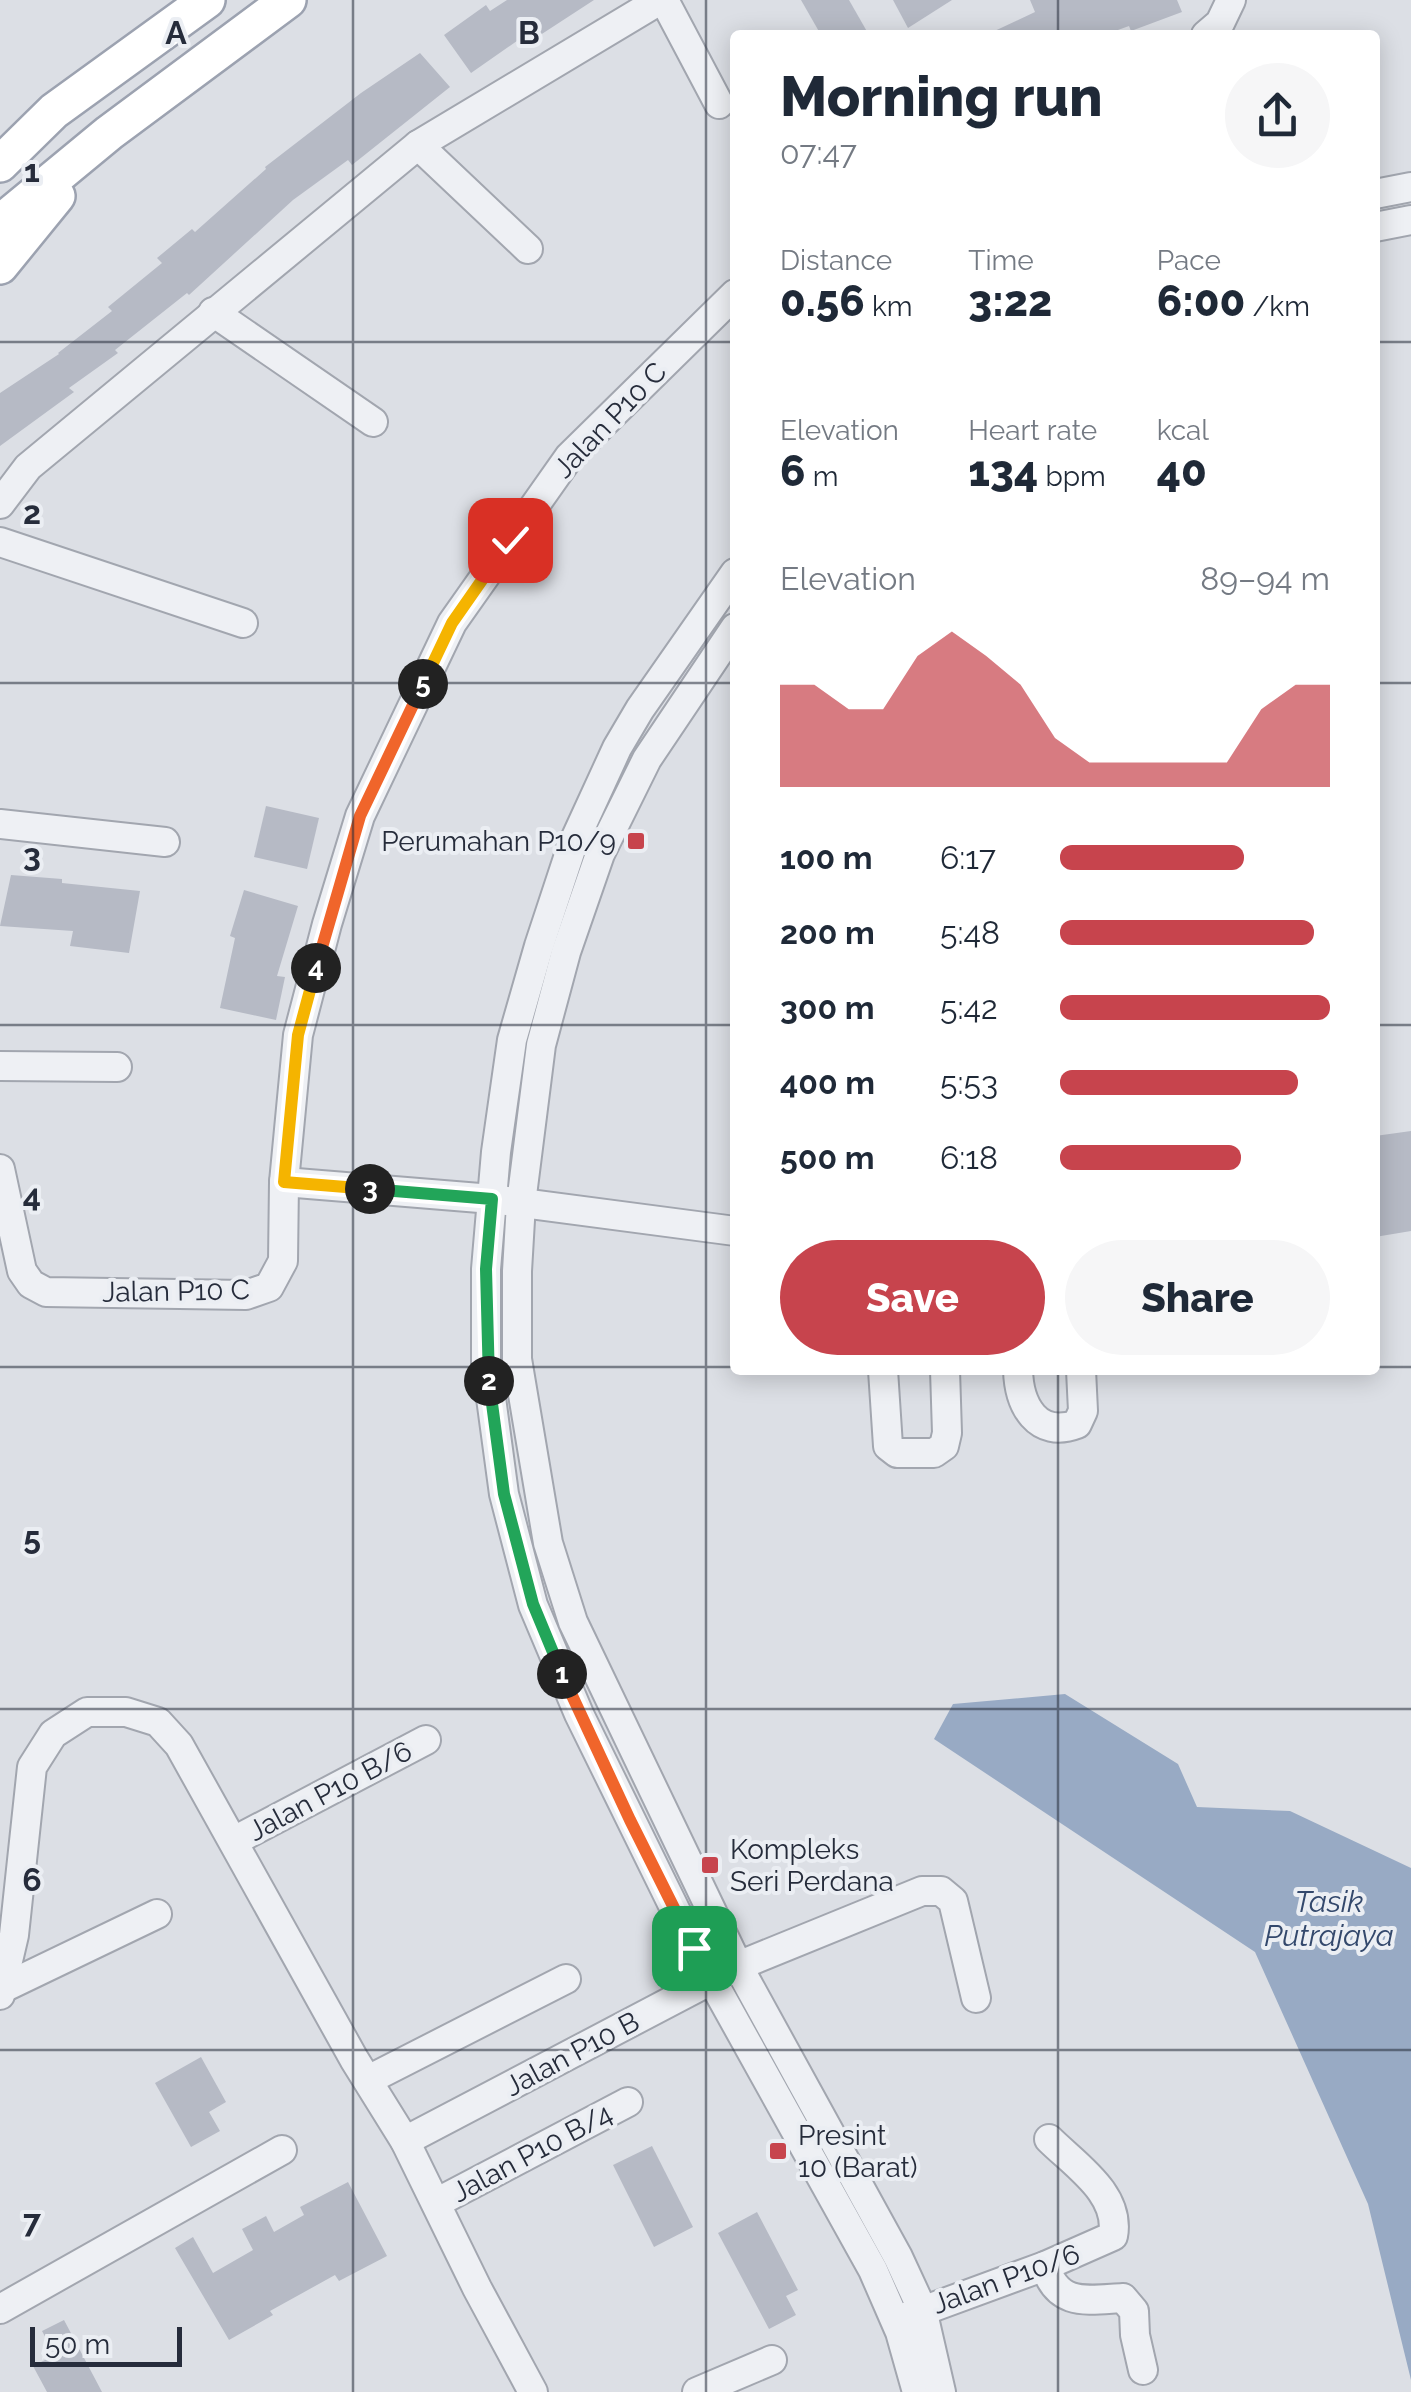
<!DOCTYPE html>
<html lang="en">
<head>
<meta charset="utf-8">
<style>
	:root { --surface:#fff; --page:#f6f6f7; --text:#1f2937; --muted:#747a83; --accent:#c7444d }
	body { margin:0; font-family:Raleway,sans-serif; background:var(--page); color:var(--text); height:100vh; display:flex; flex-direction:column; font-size:38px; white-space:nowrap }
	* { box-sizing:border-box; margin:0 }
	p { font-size:32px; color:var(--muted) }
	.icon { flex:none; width:55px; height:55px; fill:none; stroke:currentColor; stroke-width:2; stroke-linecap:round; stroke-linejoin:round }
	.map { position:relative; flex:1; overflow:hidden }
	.side { position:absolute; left:730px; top:30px; width:650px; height:1345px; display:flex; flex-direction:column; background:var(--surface); border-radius:10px; box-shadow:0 5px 25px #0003 }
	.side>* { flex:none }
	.scale { position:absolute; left:30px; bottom:25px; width:152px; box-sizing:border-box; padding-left:10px; border:5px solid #262c3b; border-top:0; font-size:28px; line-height:35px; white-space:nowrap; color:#262c3b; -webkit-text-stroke:8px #ebeef3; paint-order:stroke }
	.pin { position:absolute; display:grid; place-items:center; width:85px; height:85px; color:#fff; margin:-42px; border-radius:20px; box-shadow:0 5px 15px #0006 }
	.km { position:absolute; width:50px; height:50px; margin:-25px; border-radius:50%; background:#222; color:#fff; font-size:28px; line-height:50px; text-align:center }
	.round { display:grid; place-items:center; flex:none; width:105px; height:105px; border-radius:52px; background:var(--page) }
	.summary { display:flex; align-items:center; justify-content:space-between; height:170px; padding:0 50px }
	h1 { font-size:55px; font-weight:800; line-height:75px }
	.stats { display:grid; grid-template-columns:repeat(3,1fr); gap:15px; height:170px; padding:10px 50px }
	.stats div { display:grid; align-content:center }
	.stats b { font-size:42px; font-weight:800 }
	.stats small { font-size:28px; font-weight:400 }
	.stats p { font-size:28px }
	.chart { height:280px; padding:20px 50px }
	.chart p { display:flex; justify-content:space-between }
	.chart svg { width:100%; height:180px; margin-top:10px; fill:var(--accent); opacity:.7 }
	.button { display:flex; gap:20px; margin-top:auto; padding:20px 50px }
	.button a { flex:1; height:115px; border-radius:60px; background:var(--accent); color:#fff; font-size:40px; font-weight:800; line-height:115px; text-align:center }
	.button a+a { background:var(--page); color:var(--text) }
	ul { padding:0 50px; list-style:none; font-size:32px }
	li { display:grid; grid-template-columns:160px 120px 1fr; align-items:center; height:75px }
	li i { height:25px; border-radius:12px; background:var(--accent) }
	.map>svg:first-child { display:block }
	.water { fill:#98aac4 }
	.building { fill:#b6bac5 }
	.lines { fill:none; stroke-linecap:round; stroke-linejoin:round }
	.minor-casing { stroke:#a2a6af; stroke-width:32 }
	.major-casing { stroke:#9ca2b0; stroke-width:40 }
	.minor { stroke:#eef0f4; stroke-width:28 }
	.major { stroke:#fff; stroke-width:35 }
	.split-1-casing { stroke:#fff; stroke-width:20 }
	.split-2-casing { stroke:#fff; stroke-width:20 }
	.split-3-casing { stroke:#fff; stroke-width:20 }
	.split-4-casing { stroke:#fff; stroke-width:20 }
	.split-5-casing { stroke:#fff; stroke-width:20 }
	.split-6-casing { stroke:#fff; stroke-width:20 }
	.split-1 { stroke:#f0652b; stroke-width:12 }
	.split-2 { stroke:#22a559; stroke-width:12 }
	.split-3 { stroke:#22a559; stroke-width:12 }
	.split-4 { stroke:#f5b400; stroke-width:12 }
	.split-5 { stroke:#f0652b; stroke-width:12 }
	.split-6 { stroke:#f5b400; stroke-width:12 }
	.grid { fill:none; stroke:#262c3b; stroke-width:2.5; stroke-opacity:0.55 }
	.poi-dot { fill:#c7444d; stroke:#ebeef3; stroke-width:4 }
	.labels { text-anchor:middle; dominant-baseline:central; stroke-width:8; stroke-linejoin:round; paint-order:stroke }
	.street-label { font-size:28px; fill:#262c3b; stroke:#ebeef3 }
	.poi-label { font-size:28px; fill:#262c3b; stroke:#ebeef3; text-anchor:start }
	.water-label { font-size:30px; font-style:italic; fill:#33486c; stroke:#ebeef3 }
	.grid-label { font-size:32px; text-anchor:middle; font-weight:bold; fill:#262c3b; stroke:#ebeef3; stroke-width:8; stroke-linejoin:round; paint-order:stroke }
</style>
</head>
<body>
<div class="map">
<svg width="1411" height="2392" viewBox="0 0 1411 2392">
	<rect width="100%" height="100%" fill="#dcdfe5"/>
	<polygon class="water" points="1065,1694 1178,1764 1197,1807 1290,1811 1411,1868 1411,2380 1368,2204 1255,1952 934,1739 953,1704"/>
	<g class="building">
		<polygon points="507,0 594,0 528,43 524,36 471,73 444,35 486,5 490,11"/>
		<polygon points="801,0 849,0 869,35 821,35"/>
		<polygon points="893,0 952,0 908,28"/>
		<polygon points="1030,0 1177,0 1182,12 1131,31 1129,26 1104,35 986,35 1035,12"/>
		<polygon points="420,53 450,87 352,165 348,160 293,200 189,295 187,293 115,350 118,353 69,388 74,392 0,446 0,393 59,354 58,353 112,311 108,307 162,263 157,258 192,229 195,232 266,169 265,167 361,93"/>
		<polygon points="266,806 319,818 307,869 254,857"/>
		<polygon points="11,875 62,879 62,883 140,891 129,953 70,946 73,931 0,926"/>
		<polygon points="244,890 298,906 277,976 285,977 276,1020 220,1008 235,938 230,936"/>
		<polygon points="1411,1131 1411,1231 1375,1237 1375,1136"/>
		<polygon points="201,2057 226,2102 209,2112 220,2131 191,2147 155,2083"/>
		<polygon points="652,2146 693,2227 654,2247 613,2165"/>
		<polygon points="348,2182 387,2256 339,2281 335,2275 270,2311 273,2315 229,2340 175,2248 193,2237 213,2273 253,2250 242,2229 266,2216 274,2232 304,2215 300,2207"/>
		<polygon points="757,2212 798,2290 786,2296 796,2315 769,2329 718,2233"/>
		<polygon points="64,2320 102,2392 47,2392 33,2366 55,2355 42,2331"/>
	</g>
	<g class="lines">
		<defs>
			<g id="minor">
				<polyline points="664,0 719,104"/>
				<polyline points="1206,35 1220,23 1231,0"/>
				<polyline points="418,145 528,249"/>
				<polyline points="1375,194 1411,187"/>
				<polyline points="1375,227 1411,220"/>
				<polyline points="213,312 373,422"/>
				<polyline points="0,504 28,467 418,145 660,0"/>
				<polyline points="0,542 243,623"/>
				<polyline points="735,573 640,709 617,748 572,846 539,946 512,1040 496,1152 486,1269 486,1361 504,1494 533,1605 579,1714 694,1948 873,2270 900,2332 917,2392"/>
				<polyline points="735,628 647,759 600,854 566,952 541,1045 521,1203 517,1271 517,1359 548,1543 573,1622 738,1966 898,2257 922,2309 941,2392"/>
				<polyline points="0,824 165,842"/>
				<polyline points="0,1066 117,1067"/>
				<polyline points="0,1169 22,1271 31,1284 46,1292 246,1295 269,1287 283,1261 284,1182 298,1035 327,924 360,816 452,623 569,457 735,294"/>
				<polyline points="284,1182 492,1199 735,1231"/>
				<polyline points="883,1370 888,1446 897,1453 934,1453 944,1446 947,1433 945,1370"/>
				<path d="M1018 1370C1019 1405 1037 1439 1077 1424L1083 1411 1081 1370"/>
				<polyline points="234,1841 426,1740"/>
				<polyline points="1,1989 157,1914"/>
				<polyline points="0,1995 14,1935 32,1767 53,1734 87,1712 126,1712 158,1722 179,1745 354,2059 405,2141 477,2288 533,2392"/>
				<polyline points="368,2080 566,1979"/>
				<polyline points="405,2141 738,1966 922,1891 941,1891 953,1901 976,1998"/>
				<polyline points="436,2203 628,2102"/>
				<path d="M1045 2266C1058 2307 1086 2300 1123 2298L1134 2311 1135 2335 1143 2370"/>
				<polyline points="0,2309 282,2150"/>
				<path d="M906 2317 1045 2266 1113 2236C1121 2194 1075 2165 1049 2139"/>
				<polyline points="697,2392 772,2360"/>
			</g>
			<g id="major">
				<polyline points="0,164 54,111 207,0"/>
				<polyline points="0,223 109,133 288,0"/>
				<polyline points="0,266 57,196"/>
			</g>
		</defs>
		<use href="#minor" class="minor-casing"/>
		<use href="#major" class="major-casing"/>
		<use href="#minor" class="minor"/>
		<use href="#major" class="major"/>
	</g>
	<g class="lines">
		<defs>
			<polyline id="split-1" points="562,1674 630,1820 694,1948"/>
			<polyline id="split-2" points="489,1381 504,1494 533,1604 562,1674"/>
			<polyline id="split-3" points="370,1189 492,1199 486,1269 489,1381"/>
			<polyline id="split-4" points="316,968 298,1035 284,1182 370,1189"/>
			<polyline id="split-5" points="316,968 360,816 423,684"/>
			<polyline id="split-6" points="423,684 452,623 510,540"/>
		</defs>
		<use href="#split-1" class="split-1-casing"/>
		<use href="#split-2" class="split-2-casing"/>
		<use href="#split-3" class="split-3-casing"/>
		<use href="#split-4" class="split-4-casing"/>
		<use href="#split-5" class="split-5-casing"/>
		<use href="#split-6" class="split-6-casing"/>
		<use href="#split-1" class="split-1"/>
		<use href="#split-2" class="split-2"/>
		<use href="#split-3" class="split-3"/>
		<use href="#split-4" class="split-4"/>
		<use href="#split-5" class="split-5"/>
		<use href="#split-6" class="split-6"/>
	</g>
	<path class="grid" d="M353 0V2392M706 0V2392M1058 0V35M0 342H735M1375 342H1411M0 683H735M1375 683H1411M0 1025H735M1375 1025H1411M0 1367H735M1375 1367H1411M1058 1370V2392M0 1709H1411M0 2050H1411"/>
	<g class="poi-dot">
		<rect x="626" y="831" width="20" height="20" rx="5"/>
		<rect x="700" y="1855" width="20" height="20" rx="5"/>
		<rect x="768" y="2141" width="20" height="20" rx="5"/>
	</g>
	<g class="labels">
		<g class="street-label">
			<text transform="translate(610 420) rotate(-46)">Jalan P10 C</text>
			<text transform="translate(176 1291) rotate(-1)">Jalan P10 C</text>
			<text transform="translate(330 1791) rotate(-28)">Jalan P10 B/6</text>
			<text transform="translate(572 2054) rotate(-28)">Jalan P10 B</text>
			<text transform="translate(532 2153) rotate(-28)">Jalan P10 B/4</text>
			<text transform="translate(1006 2279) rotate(-20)">Jalan P10/6</text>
		</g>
		<g class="poi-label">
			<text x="616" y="841" text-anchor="end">Perumahan P10/9</text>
			<text x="730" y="1849">Kompleks<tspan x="730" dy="32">Seri Perdana</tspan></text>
			<text x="798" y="2135">Presint<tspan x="798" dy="32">10 (Barat)</tspan></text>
		</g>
		<g class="water-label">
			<text x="1329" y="1901">Tasik<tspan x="1329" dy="34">Putrajaya</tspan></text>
		</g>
	</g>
	<g class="grid-label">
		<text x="176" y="44">A</text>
		<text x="529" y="44">B</text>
		<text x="32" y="182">1</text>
		<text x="32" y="524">2</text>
		<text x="32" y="866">3</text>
		<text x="32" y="1207">4</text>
		<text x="32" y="1549">5</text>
		<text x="32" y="1891">6</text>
		<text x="32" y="2233">7</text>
	</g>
</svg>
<div class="scale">50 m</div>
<div class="pin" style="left:694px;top:1948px;background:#1e9e55"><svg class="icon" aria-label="arrive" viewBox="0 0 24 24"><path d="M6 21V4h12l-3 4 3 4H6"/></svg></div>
<div class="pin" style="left:510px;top:540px;background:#d93025"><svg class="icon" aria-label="check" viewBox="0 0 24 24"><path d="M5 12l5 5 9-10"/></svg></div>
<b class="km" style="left:562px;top:1674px">1</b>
<b class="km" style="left:489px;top:1381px">2</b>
<b class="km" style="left:370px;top:1189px">3</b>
<b class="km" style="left:316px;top:968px">4</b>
<b class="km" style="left:423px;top:684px">5</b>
<section class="side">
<div class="summary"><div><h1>Morning run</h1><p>07:47</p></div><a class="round"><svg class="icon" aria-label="share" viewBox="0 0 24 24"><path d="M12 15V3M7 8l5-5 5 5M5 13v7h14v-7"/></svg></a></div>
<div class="stats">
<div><p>Distance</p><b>0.56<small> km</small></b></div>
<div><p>Time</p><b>3:22</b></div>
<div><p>Pace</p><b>6:00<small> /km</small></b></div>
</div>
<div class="stats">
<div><p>Elevation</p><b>6<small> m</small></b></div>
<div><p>Heart rate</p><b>134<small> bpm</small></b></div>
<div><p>kcal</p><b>40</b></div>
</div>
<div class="chart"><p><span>Elevation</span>89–94 m</p>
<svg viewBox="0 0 160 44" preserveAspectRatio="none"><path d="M0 44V19L10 19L20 25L30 25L40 12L50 6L60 12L70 19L80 32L90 38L100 38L110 38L120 38L130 38L140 25L150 19L160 19V44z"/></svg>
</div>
<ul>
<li><b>100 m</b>6:17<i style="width:68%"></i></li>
<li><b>200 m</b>5:48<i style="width:94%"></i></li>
<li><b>300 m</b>5:42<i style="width:100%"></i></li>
<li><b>400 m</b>5:53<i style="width:88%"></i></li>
<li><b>500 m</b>6:18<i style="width:67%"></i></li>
</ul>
<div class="button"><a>Save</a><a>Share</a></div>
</section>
</div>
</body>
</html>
